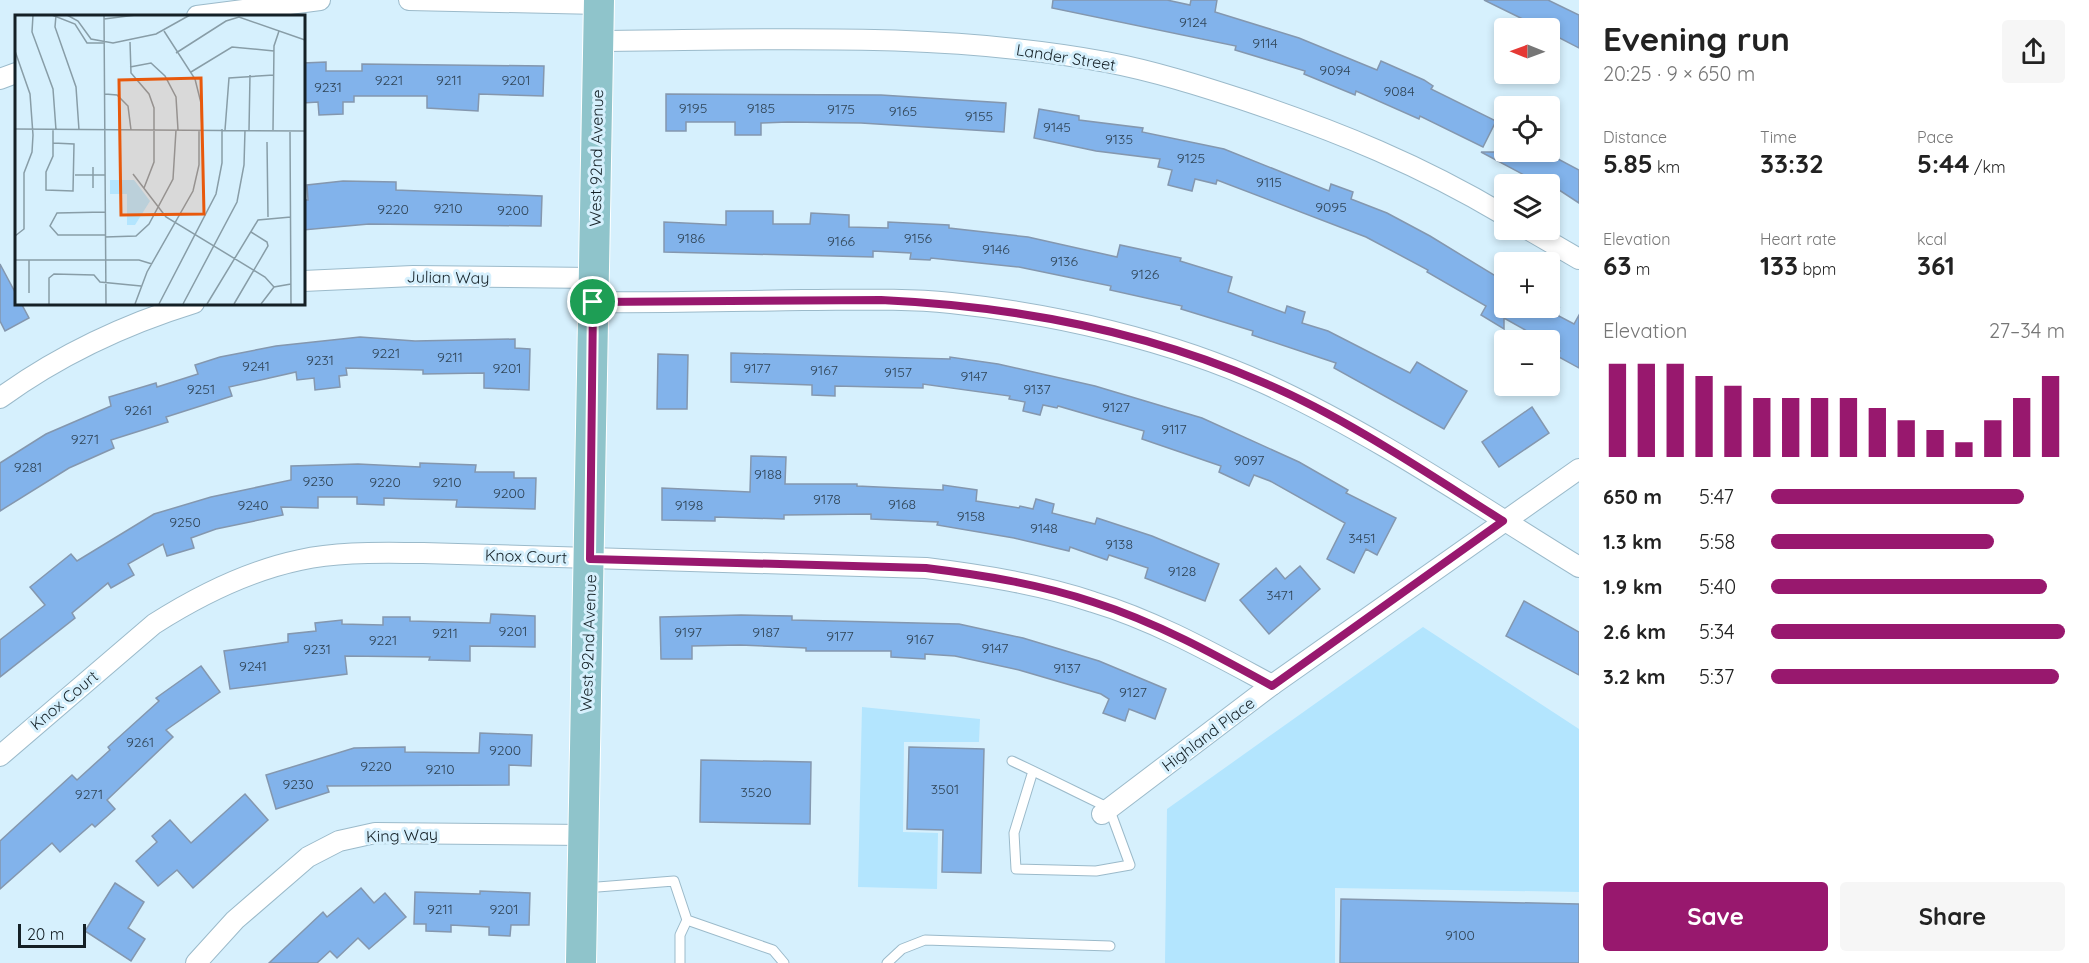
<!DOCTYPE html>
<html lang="en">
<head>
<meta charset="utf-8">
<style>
	:root { --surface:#fff; --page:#f6f6f6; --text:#222; --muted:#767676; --accent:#98186e }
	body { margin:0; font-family:Quicksand,sans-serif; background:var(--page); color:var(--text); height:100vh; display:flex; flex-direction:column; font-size:22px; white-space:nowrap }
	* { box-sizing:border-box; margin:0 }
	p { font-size:20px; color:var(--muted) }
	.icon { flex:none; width:33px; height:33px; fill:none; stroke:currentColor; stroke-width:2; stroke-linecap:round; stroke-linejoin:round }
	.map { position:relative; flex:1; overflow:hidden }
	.sheet { display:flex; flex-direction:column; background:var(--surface); width:510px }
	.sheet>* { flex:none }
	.needle { width:39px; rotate:271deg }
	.fabs { position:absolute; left:1494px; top:18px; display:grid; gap:12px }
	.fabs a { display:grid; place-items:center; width:66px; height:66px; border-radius:6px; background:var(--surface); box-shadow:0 3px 9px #0003; font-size:30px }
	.scale { position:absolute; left:18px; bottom:15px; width:68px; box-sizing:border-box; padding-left:6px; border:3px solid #142026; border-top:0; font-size:16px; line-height:21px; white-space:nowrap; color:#142026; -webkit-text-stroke:4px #d6f0fd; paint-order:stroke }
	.pin { position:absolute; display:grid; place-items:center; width:51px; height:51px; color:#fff; margin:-26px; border:3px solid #fff; border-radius:50%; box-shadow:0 2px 6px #0007 }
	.round { display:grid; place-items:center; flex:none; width:63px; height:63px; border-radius:6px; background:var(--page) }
	.summary { display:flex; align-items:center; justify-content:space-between; height:102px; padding:0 24px }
	h1 { font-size:33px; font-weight:700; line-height:45px }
	.stats { display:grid; grid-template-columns:repeat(3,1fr); gap:9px; height:102px; padding:6px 24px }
	.stats div { display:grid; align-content:center }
	.stats b { font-size:26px; font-weight:700 }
	.stats small { font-size:16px; font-weight:400 }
	.stats p { font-size:16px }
	.chart { height:168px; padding:12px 24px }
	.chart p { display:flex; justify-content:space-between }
	.chart svg { width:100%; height:108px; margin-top:6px; stroke:var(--accent); stroke-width:6 }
	.action { display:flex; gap:12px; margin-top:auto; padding:12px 24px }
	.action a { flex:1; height:69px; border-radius:6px; background:var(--accent); color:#fff; font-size:24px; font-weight:700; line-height:69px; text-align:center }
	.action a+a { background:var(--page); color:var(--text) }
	ul { padding:0 24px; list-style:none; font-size:20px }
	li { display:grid; grid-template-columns:96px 72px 1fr; align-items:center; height:45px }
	li i { height:15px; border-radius:8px; background:var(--accent) }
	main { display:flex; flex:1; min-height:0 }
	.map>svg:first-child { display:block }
	.green { fill:#b3e5fe }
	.building { fill:#82b3eb; stroke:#8497ae; stroke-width:1.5 }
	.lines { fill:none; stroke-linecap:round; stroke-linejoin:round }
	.service-casing { stroke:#9bbaca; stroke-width:11 }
	.minor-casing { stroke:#9bbaca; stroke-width:22 }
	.primary-casing { stroke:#fff; stroke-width:32 }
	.service { stroke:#fff; stroke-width:9 }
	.minor { stroke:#fff; stroke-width:20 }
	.primary { stroke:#8fc4cb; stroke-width:30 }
	.route-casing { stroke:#fff; stroke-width:12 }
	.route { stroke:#98186e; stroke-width:8 }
	.labels { text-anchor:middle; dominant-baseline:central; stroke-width:6; stroke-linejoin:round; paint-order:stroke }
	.number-label { font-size:14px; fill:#304557 }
	.street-label { font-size:16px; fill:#142026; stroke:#d6f0fd }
	.inset-road { fill:none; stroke:#889da7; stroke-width:1.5 }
	.view { fill:#e8590c; fill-opacity:0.15; stroke:#e8590c; stroke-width:3 }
	.inset-edge { fill:none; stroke:#142026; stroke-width:3 }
</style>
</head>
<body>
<main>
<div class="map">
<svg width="1579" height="963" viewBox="0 0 1579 963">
	<rect width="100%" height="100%" fill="#d6f0fd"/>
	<g class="green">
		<polygon points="1423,627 1579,729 1579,892 1335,888 1335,963 1165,963 1167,809"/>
		<polygon points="862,707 980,719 979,742 904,742 903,832 938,833 937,889 858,887"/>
	</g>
	<g class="building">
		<polygon points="1053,0 1167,0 1190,5 1191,0 1217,0 1215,12 1299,38 1377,70 1381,61 1424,80 1433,86 1431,89 1496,121 1483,147 1420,116 1419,119 1356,91 1355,95 1304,74 1305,71 1235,50 1236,46 1052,8"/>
		<polygon points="1484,0 1548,0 1579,15 1579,48 1550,33 1550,28 1541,28"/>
		<polygon points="326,62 326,71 362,71 362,64 544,66 543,96 479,94 478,111 427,108 427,96 354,96 354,102 343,102 343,114 319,115 318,102 303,103 303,63"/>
		<polygon points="666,94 881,95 1006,103 1004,132 861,123 788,122 761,123 761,135 735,135 735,122 686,122 686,131 666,131"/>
		<polygon points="1039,109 1079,116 1079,120 1143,128 1142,132 1224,149 1329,191 1331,184 1353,192 1351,199 1387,213 1430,236 1502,280 1504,275 1504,308 1559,308 1555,314 1574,324 1579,315 1579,368 1557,356 1560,351 1550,344 1550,340 1543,340 1504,318 1504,329 1481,315 1486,306 1427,272 1428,270 1366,237 1217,180 1216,184 1195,179 1192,191 1168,185 1172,170 1158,167 1160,159 1096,151 1034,138"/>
		<polygon points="1481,152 1545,152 1579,170 1579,203 1550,184 1541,184"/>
		<polygon points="343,181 396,182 396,190 542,196 541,226 369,224 303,230 303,200 308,200 307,185"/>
		<polygon points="726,211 773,211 773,224 810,224 811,213 849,215 849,227 888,228 888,222 949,225 949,228 1028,237 1117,257 1120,245 1181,258 1180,261 1232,277 1228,292 1285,313 1287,306 1305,312 1302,323 1328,331 1410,373 1417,362 1467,391 1444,429 1334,368 1336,363 1252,335 1253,331 1181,309 1182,306 1110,290 1111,286 1019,267 931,258 930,260 910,259 911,253 873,251 873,257 664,252 664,222 726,225"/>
		<polygon points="0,264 16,294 16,303 21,303 29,318 5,331 0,321"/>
		<polygon points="360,337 415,341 515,339 515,348 530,349 529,390 484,388 484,373 423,374 423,370 346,368 347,375 339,376 340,387 315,390 314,378 297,380 296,372 229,387 232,396 166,417 168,422 111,440 114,448 69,468 0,511 0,463 46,434 111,406 109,397 156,383 157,387 198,374 195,365 220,357 276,346"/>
		<polygon points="731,353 950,359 950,357 998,364 1095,386 1202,418 1299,462 1348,490 1346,493 1396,518 1377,555 1366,549 1354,573 1327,559 1345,523 1270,481 1254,475 1249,486 1219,472 1221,466 1142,439 1144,431 1058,406 1057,408 1043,405 1040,415 1023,411 1025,402 1009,399 1010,396 923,384 923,388 835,386 835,396 812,395 812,385 731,382"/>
		<polygon points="658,354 688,355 687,409 657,409"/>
		<polygon points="1532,407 1549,433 1499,467 1482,442"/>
		<polygon points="751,456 786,457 785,484 857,484 857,486 943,490 943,485 977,490 976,501 1019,508 1020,506 1033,509 1036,499 1054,504 1052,513 1095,524 1097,518 1152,536 1219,564 1205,601 1145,578 1148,568 1109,555 1107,560 1070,547 1069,551 1014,538 937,525 938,522 871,519 871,514 784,515 784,519 715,517 715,521 662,520 662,488 750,492"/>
		<polygon points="420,463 476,465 475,472 514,472 514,478 536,478 535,509 456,507 457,500 411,499 384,498 384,505 357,504 357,497 318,497 318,508 281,507 283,515 216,529 191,538 194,548 167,556 163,544 128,564 134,575 111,588 108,583 72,613 75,618 0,677 0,640 45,605 30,587 71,554 77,561 154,514 211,497 291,480 291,466 358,464 420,467"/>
		<polygon points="1300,566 1320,589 1269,634 1240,600 1276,568 1285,579"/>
		<polygon points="1524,601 1579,632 1579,675 1506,636"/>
		<polygon points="491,614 535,616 535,647 470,646 470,661 429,660 430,657 345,656 347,674 230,689 224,651 288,642 288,634 316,631 315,623 342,620 342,624 383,625 383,617 410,617 410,621 490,623"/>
		<polygon points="741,615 792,616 792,620 959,624 1023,638 1099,661 1166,689 1155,719 1129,709 1125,721 1103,713 1109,699 1101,694 1019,670 955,656 925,654 925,659 891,657 891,651 806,651 806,648 740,645 692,646 692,659 661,659 660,617"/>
		<polygon points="201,666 220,692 166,730 173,737 107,800 115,809 95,827 92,824 60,852 52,843 0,889 0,841 72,775 77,780 110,750 108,747 159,701 156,698"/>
		<polygon points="480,733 532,735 531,766 509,765 509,785 327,786 329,792 276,809 266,775 354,748 405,747 405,752 479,753"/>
		<polygon points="909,747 984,749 981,873 942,872 943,830 907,829"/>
		<polygon points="701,760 811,762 810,824 700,822"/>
		<polygon points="245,794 268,820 193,888 177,870 158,886 136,861 157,842 152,836 170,820 191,843"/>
		<polygon points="115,883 144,902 128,928 145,939 131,961 85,931"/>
		<polygon points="361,888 374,903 385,893 406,917 369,949 358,938 337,958 330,951 317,963 269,963 323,912 327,917"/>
		<polygon points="480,891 530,893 529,925 511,925 510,936 489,935 489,927 451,925 451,932 426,931 426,924 414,924 415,892 480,894"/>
		<polygon points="1341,899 1579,904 1579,963 1340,963"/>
	</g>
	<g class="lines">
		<defs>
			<g id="service">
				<path d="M1012 761C1044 776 1076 792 1109 808L1130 865 1096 871 1016 869 1014 833 1033 771"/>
				<polyline points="585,888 674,881 687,920 773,950 784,963"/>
				<polyline points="680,963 680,935 687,920"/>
				<polyline points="887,963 902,949 925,940 1110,946"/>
			</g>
			<g id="minor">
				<polyline points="409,0 599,4"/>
				<polyline points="197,16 320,0"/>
				<path d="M599 41C767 40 939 31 1106 62 1154 71 1201 86 1247 101 1339 132 1420 165 1504 215"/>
				<polyline points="0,79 16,73"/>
				<polyline points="1529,230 1579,259"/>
				<polyline points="303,281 413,276 593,278"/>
				<path d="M593 302C663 303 733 301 803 300 852 300 902 298 951 303 1055 314 1170 340 1266 384 1375 434 1476 504 1579 567"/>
				<path d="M0 398C58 356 126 324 194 303"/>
				<path d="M0 756 154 624C198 596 248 571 300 560 340 551 383 553 423 553L926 568C982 575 1039 584 1093 602 1156 621 1214 654 1272 685"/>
				<polyline points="1102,814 1272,685 1579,469"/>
				<polyline points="196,963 235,920 308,857 339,841 375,833 584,835"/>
			</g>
			<polyline id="primary" points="581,963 599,0"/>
		</defs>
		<use href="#service" class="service-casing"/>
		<use href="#minor" class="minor-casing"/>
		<use href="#primary" class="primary-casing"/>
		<use href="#service" class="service"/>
		<use href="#minor" class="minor"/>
		<use href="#primary" class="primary"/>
	</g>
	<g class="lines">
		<defs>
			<path id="route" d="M881 300C1011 306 1142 330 1262 382 1345 417 1427 473 1503 521L1272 686C1214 654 1156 622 1093 602 1039 584 982 575 926 568L590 559 593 302Z"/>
		</defs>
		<use href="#route" class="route-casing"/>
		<use href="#route" class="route"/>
	</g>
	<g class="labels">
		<g class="number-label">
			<text x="1193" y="22">9124</text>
			<text x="1265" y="43">9114</text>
			<text x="1335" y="70">9094</text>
			<text x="389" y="80">9221</text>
			<text x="449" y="80">9211</text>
			<text x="516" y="80">9201</text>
			<text x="328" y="87">9231</text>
			<text x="1399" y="91">9084</text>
			<text x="693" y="108">9195</text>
			<text x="761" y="108">9185</text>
			<text x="841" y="109">9175</text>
			<text x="903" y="111">9165</text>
			<text x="979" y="116">9155</text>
			<text x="1057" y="127">9145</text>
			<text x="1119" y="139">9135</text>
			<text x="1191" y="158">9125</text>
			<text x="1269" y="182">9115</text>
			<text x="1331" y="207">9095</text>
			<text x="448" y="208">9210</text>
			<text x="393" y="209">9220</text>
			<text x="513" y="210">9200</text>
			<text x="691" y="238">9186</text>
			<text x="918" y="238">9156</text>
			<text x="841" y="241">9166</text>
			<text x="996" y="249">9146</text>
			<text x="1064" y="261">9136</text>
			<text x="1145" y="274">9126</text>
			<text x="386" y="353">9221</text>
			<text x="450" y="357">9211</text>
			<text x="320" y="360">9231</text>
			<text x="256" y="366">9241</text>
			<text x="507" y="368">9201</text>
			<text x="757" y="368">9177</text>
			<text x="824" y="370">9167</text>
			<text x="898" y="372">9157</text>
			<text x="974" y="376">9147</text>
			<text x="201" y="389">9251</text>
			<text x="1037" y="389">9137</text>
			<text x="1116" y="407">9127</text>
			<text x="138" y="410">9261</text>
			<text x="1174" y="429">9117</text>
			<text x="85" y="439">9271</text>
			<text x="1249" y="460">9097</text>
			<text x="28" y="467">9281</text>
			<text x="768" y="474">9188</text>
			<text x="318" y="481">9230</text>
			<text x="385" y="482">9220</text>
			<text x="447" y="482">9210</text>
			<text x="509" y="493">9200</text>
			<text x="827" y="499">9178</text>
			<text x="902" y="504">9168</text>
			<text x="253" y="505">9240</text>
			<text x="689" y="505">9198</text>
			<text x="971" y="516">9158</text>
			<text x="185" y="522">9250</text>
			<text x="1044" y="528">9148</text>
			<text x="1362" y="538">3451</text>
			<text x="1119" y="544">9138</text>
			<text x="1182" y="571">9128</text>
			<text x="1280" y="595">3471</text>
			<text x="513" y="631">9201</text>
			<text x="688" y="632">9197</text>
			<text x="766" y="632">9187</text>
			<text x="445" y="633">9211</text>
			<text x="840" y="636">9177</text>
			<text x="920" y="639">9167</text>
			<text x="383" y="640">9221</text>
			<text x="995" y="648">9147</text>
			<text x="317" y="649">9231</text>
			<text x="253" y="666">9241</text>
			<text x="1067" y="668">9137</text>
			<text x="1133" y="692">9127</text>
			<text x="140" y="742">9261</text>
			<text x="505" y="750">9200</text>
			<text x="376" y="766">9220</text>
			<text x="440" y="769">9210</text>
			<text x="298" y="784">9230</text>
			<text x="945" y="789">3501</text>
			<text x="756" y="792">3520</text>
			<text x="89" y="794">9271</text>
			<text x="440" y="909">9211</text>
			<text x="504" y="909">9201</text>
			<text x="1460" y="935">9100</text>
		</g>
		<g class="street-label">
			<text transform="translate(1066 57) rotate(9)">Lander Street</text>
			<text transform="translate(596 158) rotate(-89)">West 92nd Avenue</text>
			<text transform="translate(448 277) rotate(1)">Julian Way</text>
			<text transform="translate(526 556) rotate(2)">Knox Court</text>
			<text transform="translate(588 643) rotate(-88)">West 92nd Avenue</text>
			<text transform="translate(64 700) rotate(-40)">Knox Court</text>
			<text transform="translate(1208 734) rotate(-37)">Highland Place</text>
			<text transform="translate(402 835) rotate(-2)">King Way</text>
		</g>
	</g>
	<g transform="translate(15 15)">
		<rect width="290" height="290" fill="#d6f0fd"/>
		<path d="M95 165H119L135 186 120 210H112V179H95Z" fill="#b3e5fe"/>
		<path class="inset-road" d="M18 0 17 17 38 74 41 115M37 0 60 9 72 28H89M41 0 40 12 61 72 64 115M52 0 63 6 76 24 98 28 141 19 175 0M89 0 91 289M89 4 121 0M149 16 180 64 186 88 187 115M115 27 116 58 134 79 139 93V147L129 173M0 36 15 79 18 120 17 137 9 158V214L0 221M161 38 211 6 224 2 290 25M115 52 136 48 150 61 161 82 163 115M176 57 217 32 259 36M90 79 102 80 113 91 116 115M0 114 290 116M38 115V141L31 157V175L58 176 59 129 38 128M210 115 214 63 259 60M234 115 235 60M258 115 259 31 264 16M275 117 276 289M252 127 253 202M118 159 151 202 250 262 259 272M60 160H90M78 173V152M90 197 42 198 35 211 43 220H90M90 222 121 221 134 209 158 164 161 115M0 245H124L137 249M14 278V245M34 289V263L39 259 79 260 85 267 126 271M120 289 132 257 178 176 184 150V115M144 289 201 179 207 148V114M168 289 222 187 229 150 230 115M192 289 243 205 276 202M219 289 253 231 252 227 236 217M246 289 259 272 276 269"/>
		<path class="view" d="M186 63 189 199 106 200 104 65Z"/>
		<rect width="290" height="290" class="inset-edge"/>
	</g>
</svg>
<div class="fabs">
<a><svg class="needle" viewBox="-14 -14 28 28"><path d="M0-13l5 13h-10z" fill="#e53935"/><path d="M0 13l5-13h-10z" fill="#767676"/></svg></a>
<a><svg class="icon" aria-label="locate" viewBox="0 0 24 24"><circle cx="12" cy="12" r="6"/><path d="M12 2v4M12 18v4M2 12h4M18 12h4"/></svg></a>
<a><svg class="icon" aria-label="layers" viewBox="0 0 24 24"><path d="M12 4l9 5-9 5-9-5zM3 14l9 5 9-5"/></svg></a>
<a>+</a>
<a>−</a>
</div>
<div class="scale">20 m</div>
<div class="pin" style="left:593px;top:302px;background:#1e9e55"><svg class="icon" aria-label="arrive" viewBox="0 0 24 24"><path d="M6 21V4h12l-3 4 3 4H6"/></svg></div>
</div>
<section class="sheet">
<div class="summary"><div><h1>Evening run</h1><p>20:25 · 9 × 650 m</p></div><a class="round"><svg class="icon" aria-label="share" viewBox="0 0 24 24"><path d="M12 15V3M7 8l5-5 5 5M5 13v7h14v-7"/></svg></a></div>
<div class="stats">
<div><p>Distance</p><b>5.85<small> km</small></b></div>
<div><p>Time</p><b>33:32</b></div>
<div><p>Pace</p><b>5:44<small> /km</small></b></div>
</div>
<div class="stats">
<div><p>Elevation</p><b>63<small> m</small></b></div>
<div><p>Heart rate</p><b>133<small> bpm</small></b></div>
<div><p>kcal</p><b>361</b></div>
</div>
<div class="chart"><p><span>Elevation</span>27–34 m</p>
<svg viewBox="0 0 160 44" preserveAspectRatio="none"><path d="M5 44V6M15 44V6M25 44V6M35 44V11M45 44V15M55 44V20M65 44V20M75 44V20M85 44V20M95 44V24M105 44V29M115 44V33M125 44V38M135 44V29M145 44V20M155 44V11"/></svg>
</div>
<ul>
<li><b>650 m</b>5:47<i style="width:86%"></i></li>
<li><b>1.3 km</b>5:58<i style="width:76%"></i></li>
<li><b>1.9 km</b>5:40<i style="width:94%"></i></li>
<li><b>2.6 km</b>5:34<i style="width:100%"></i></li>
<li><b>3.2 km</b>5:37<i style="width:98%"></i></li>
</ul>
<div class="action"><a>Save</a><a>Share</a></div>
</section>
</main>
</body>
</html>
